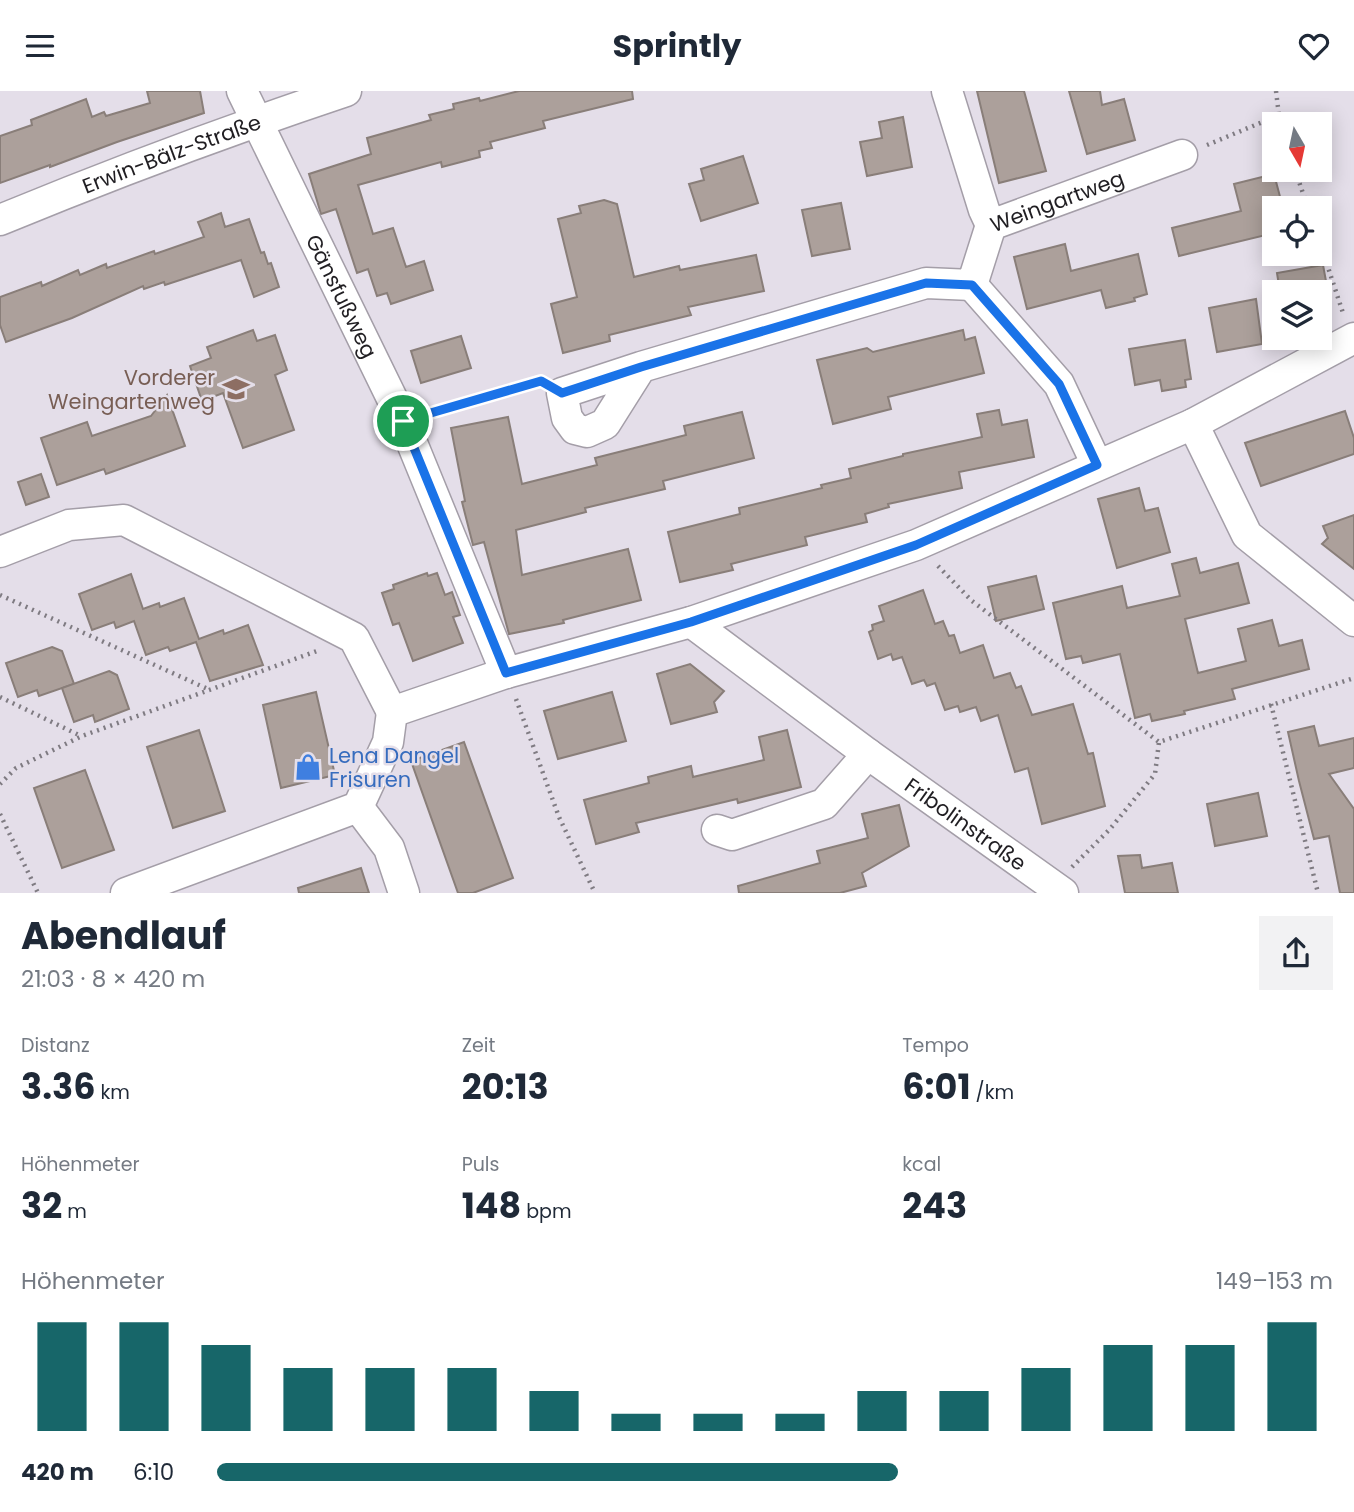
<!DOCTYPE html>
<html lang="de">
<head>
<meta charset="utf-8">
<style>
	:root { --surface:#fff; --page:#f2f2f3; --text:#1f2937; --muted:#747a83; --accent:#176669 }
	body { margin:0; font-family:Poppins,sans-serif; background:var(--page); color:var(--text); height:100vh; display:flex; flex-direction:column; font-size:26px; white-space:nowrap }
	* { box-sizing:border-box; margin:0 }
	p { font-size:23px; color:var(--muted) }
	.icon { flex:none; width:38px; height:38px; fill:none; stroke:currentColor; stroke-width:2; stroke-linecap:round; stroke-linejoin:round }
	.map { position:relative; height:802px; overflow:hidden }
	.panel { display:flex; flex-direction:column; background:var(--surface); flex:1 }
	.panel>* { flex:none }
	.needle { width:46px; rotate:171deg }
	.controls { position:absolute; left:1262px; top:21px; display:grid; gap:14px }
	.controls a { display:grid; place-items:center; width:70px; height:70px; border-radius:0px; background:var(--surface); box-shadow:0 4px 18px #0003; font-size:35px }
	.pin { position:absolute; display:grid; place-items:center; width:60px; height:60px; color:#fff; margin:-30px; border:4px solid #fff; border-radius:50%; box-shadow:0 2px 7px #0007 }
	.round { display:grid; place-items:center; flex:none; width:74px; height:74px; border-radius:0px; background:var(--page) }
	.summary { display:flex; align-items:center; justify-content:space-between; height:119px; padding:0 21px }
	h1 { font-size:38px; font-weight:700; line-height:52px }
	.figures { display:grid; grid-template-columns:repeat(3,1fr); gap:10px; height:119px; padding:7px 21px }
	.figures div { display:grid; align-content:center }
	.figures b { font-size:35px; font-weight:700 }
	.figures small { font-size:19px; font-weight:400 }
	.figures p { font-size:19px }
	.chart { height:196px; padding:14px 21px }
	.chart p { display:flex; justify-content:space-between }
	.chart svg { width:100%; height:126px; margin-top:7px; stroke:var(--accent); stroke-width:6 }
	ul { padding:0 21px; list-style:none; font-size:23px }
	li { display:grid; grid-template-columns:112px 84px 1fr; align-items:center; height:52px }
	li i { height:18px; border-radius:9px; background:var(--accent) }
	header { display:flex; justify-content:space-between; align-items:center; height:91px; padding:0 21px; background:var(--surface); font-size:32px; font-weight:700 }
	.map>svg:first-child { display:block }
	.building { fill:#aca09b; stroke:#897e79; stroke-width:2 }
	.lines { fill:none; stroke-linecap:round; stroke-linejoin:round }
	.minor-casing { stroke:#a49ea8; stroke-width:33 }
	.path { stroke:#7f7b82; stroke-width:4.5; stroke-dasharray:2 5; stroke-linecap:butt }
	.minor { stroke:#fff; stroke-width:30 }
	.route-casing { stroke:#fff; stroke-width:14 }
	.route { stroke:#1a73e8; stroke-width:9 }
	.labels { text-anchor:middle; dominant-baseline:central; stroke-width:5; stroke-linejoin:round; paint-order:stroke }
	.street-label { font-size:21px; fill:#201e22; stroke:#e4dee9 }
	.education-label { font-size:21px; fill:#785e54; stroke:#e4dee9; text-anchor:end }
	.shop-label { font-size:21px; fill:#366cbe; stroke:#e4dee9; text-anchor:start }
</style>
</head>
<body>
<header><svg class="icon" aria-label="menu" viewBox="0 0 24 24"><path d="M4 6h16M4 12h16M4 18h16"/></svg>Sprintly<svg class="icon" aria-label="heart" viewBox="0 0 24 24"><path d="M12 20l-8-8c-3-5 5-10 8-4 3-6 11-1 8 4z"/></svg></header>
<div class="map">
<svg width="1354" height="802" viewBox="0 0 1354 802">
	<rect width="100%" height="100%" fill="#e4dee9"/>
	<g class="building">
		<polygon points="147,0 200,0 204,22 117,51 50,76 50,74 0,92 0,45 32,34 31,29 86,8 92,26 104,21 106,25 150,12"/>
		<polygon points="519,0 632,0 633,8 543,30 545,37 490,51 492,57 479,60 480,66 442,76 441,71 358,94 373,143 393,137 406,176 424,170 433,199 391,213 387,202 377,205 368,178 357,182 336,118 321,123 309,83 371,63 367,47 431,29 429,24 454,18 453,13 479,7 480,10"/>
		<polygon points="977,0 1024,0 1046,80 999,92"/>
		<polygon points="1069,0 1100,0 1102,14 1124,8 1135,49 1087,63"/>
		<polygon points="903,26 912,76 867,85 860,51 882,47 879,31"/>
		<polygon points="743,65 758,112 701,130 689,93 704,89 701,78"/>
		<polygon points="1274,83 1283,117 1274,117 1274,142 1179,165 1172,137 1241,120 1234,93"/>
		<polygon points="604,109 617,113 634,186 679,175 680,179 756,164 764,200 688,216 691,224 609,244 610,250 563,262 551,213 577,206 558,128 581,122 579,115"/>
		<polygon points="841,112 850,158 812,165 802,119"/>
		<polygon points="221,122 225,136 249,128 261,162 264,161 268,173 271,172 279,196 254,206 241,169 165,194 164,191 144,198 143,195 72,227 6,251 0,234 0,206 41,191 42,195 78,179 80,184 106,173 107,177 154,160 155,163 204,146 198,131"/>
		<polygon points="1065,153 1071,180 1138,163 1147,203 1134,207 1135,210 1106,217 1101,199 1027,218 1014,166"/>
		<polygon points="1323,174 1328,201 1280,201 1277,182"/>
		<polygon points="1256,208 1262,253 1217,261 1209,217"/>
		<polygon points="253,239 257,250 275,244 287,279 275,284 294,339 243,357 223,302 202,310 190,275 211,267 207,256"/>
		<polygon points="963,239 965,249 975,246 984,282 888,306 891,318 833,333 817,269 867,257 873,261"/>
		<polygon points="461,245 471,277 421,292 411,260"/>
		<polygon points="1185,249 1191,288 1185,289 1186,296 1162,300 1160,289 1135,294 1129,258"/>
		<polygon points="167,304 185,355 106,383 104,378 57,394 41,347 87,331 92,345 151,325"/>
		<polygon points="999,319 1002,334 1027,329 1034,366 959,381 962,397 888,413 889,416 865,423 867,431 805,446 807,454 731,473 733,479 680,491 668,441 740,423 739,417 822,397 821,394 851,387 849,378 903,365 903,363 982,346 977,323"/>
		<polygon points="1345,320 1354,347 1354,363 1261,395 1245,352"/>
		<polygon points="742,321 754,367 663,390 665,398 585,417 586,421 516,439 522,484 628,458 641,509 563,529 564,532 509,543 484,451 473,454 462,411 465,410 451,337 508,326 522,393 597,374 595,367 686,344 684,335"/>
		<polygon points="41,383 49,406 26,414 18,391"/>
		<polygon points="1139,397 1145,420 1158,417 1170,461 1117,477 1098,408"/>
		<polygon points="1354,424 1354,478 1322,453 1328,447 1323,435"/>
		<polygon points="1196,467 1200,482 1238,472 1249,512 1185,528 1198,582 1246,570 1238,538 1272,529 1279,555 1302,549 1309,578 1232,598 1235,608 1184,620 1185,623 1152,630 1150,623 1135,627 1120,563 1083,572 1081,565 1066,568 1053,512 1122,495 1127,517 1180,505 1172,473"/>
		<polygon points="427,482 428,485 437,482 445,504 452,501 460,524 453,526 463,552 413,570 399,532 393,534 382,502 394,498 393,494"/>
		<polygon points="131,483 143,518 159,512 160,516 184,507 199,548 223,539 224,543 248,534 263,574 210,590 196,551 170,560 168,556 146,564 134,530 116,537 114,531 92,539 79,503"/>
		<polygon points="1036,485 1044,518 996,530 988,496"/>
		<polygon points="923,499 935,533 943,530 949,545 954,544 960,562 983,554 994,587 1010,582 1016,597 1021,595 1032,624 1073,613 1088,663 1093,662 1105,715 1042,733 1028,677 1015,681 998,624 981,630 976,616 960,621 958,615 945,619 935,592 927,595 924,589 912,593 902,566 893,569 891,563 878,568 869,541 873,539 872,534 884,530 879,515"/>
		<polygon points="52,556 62,560 74,593 39,605 37,599 18,606 6,572"/>
		<polygon points="690,573 724,600 714,611 717,621 671,633 657,583"/>
		<polygon points="109,580 117,584 129,618 95,631 93,624 74,631 62,597"/>
		<polygon points="316,601 335,684 281,697 263,614"/>
		<polygon points="612,601 626,650 558,668 544,620"/>
		<polygon points="1314,635 1319,655 1354,647 1354,677 1329,683 1354,718 1354,802 1340,802 1329,745 1314,748 1299,690 1288,641"/>
		<polygon points="199,639 225,720 173,737 147,656"/>
		<polygon points="787,639 801,696 738,712 737,708 636,732 639,741 596,753 584,709 649,692 648,686 691,675 693,686 764,669 759,646"/>
		<polygon points="464,651 513,787 473,802 458,802 411,670"/>
		<polygon points="85,679 114,759 62,777 34,697"/>
		<polygon points="1258,702 1267,745 1215,755 1207,713"/>
		<polygon points="899,714 909,755 862,782 866,795 840,802 739,802 738,795 820,772 817,760 868,747 862,723"/>
		<polygon points="1140,764 1142,777 1172,772 1178,802 1125,802 1118,765"/>
		<polygon points="361,777 369,802 299,802 298,797"/>
	</g>
	<g class="lines">
		<defs>
			<g id="minor">
				<path id="s1" d="M242 0 403 330 506 582"/>
				<polyline points="947,0 984,119 991,134"/>
				<path id="s2" d="M0 129C114 82 229 39 346 0"/>
				<polyline points="972,194 1059,293 1097,374"/>
				<path id="s3" d="M641 276 605 333 587 341 575 338 567 327 562 302 641 276 926 192 972 194 991 134 1182 64"/>
				<polyline points="1193,333 1247,444 1354,530"/>
				<polyline points="0,461 69,434 124,429 354,547 392,621"/>
				<path id="s4" d="M691 531 868 663 1063 802"/>
				<polyline points="358,716 389,757 404,802"/>
				<polyline points="717,739 732,744 824,713 868,663"/>
				<polyline points="126,802 358,716 388,651 392,621 506,582 691,531 916,454 1193,333 1354,247"/>
			</g>
		</defs>
		<use href="#minor" class="minor-casing"/>
		<g class="path">
			<polyline points="1276,0 1280,33"/>
			<polyline points="1207,54 1277,25"/>
			<polyline points="1295,79 1308,117"/>
			<polyline points="1320,152 1343,222"/>
			<polyline points="430,322 536,292"/>
			<polyline points="938,475 972,510 1159,651"/>
			<polyline points="0,504 210,599"/>
			<polyline points="0,606 81,645"/>
			<polyline points="516,608 559,726 595,802"/>
			<polyline points="1271,613 1318,802"/>
			<polyline points="0,693 16,677 82,645 317,560"/>
			<polyline points="0,723 38,802"/>
			<polyline points="1072,776 1110,738 1155,683 1159,651 1354,587"/>
		</g>
		<use href="#minor" class="minor"/>
	</g>
	<g class="lines">
		<defs>
			<polygon id="route" points="926,192 972,194 1059,293 1097,374 916,454 691,531 506,582 403,330 541,290 562,302 641,276"/>
		</defs>
		<use href="#route" class="route-casing"/>
		<use href="#route" class="route"/>
	</g>
	<defs>
		<symbol id="school-bare" viewBox="-9 -9 18 18"><path d="M0-5L7-2L0 1L-7-2ZM-4 1L0 2.5L4 1V4Q0 6-4 4Z" fill="#8d6e63" stroke="#e4dee9" stroke-width="2.5" paint-order="stroke"/></symbol>
		<symbol id="shop-bare" viewBox="-9 -9 18 18"><path d="M-5-2.5h2.3a2.7 3.5 0 0 1 5.4 0H5L5.5 6h-11ZM-1.5-2.5h3a1.5 2.3 0 0 0-3 0Z" fill="#3f7fe0" stroke="#e4dee9" stroke-width="2.5" paint-order="stroke"/></symbol>
	</defs>
	<g fill-rule="evenodd">
		<use href="#school-bare" x="217" y="279" width="38" height="38"/>
		<use href="#shop-bare" x="289" y="657" width="38" height="38"/>
	</g>
	<g class="labels">
		<g class="street-label">
			<text stroke="none"><textPath href="#s2" startOffset="184">Erwin-Bälz-Straße</textPath></text>
			<text stroke="none"><textPath href="#s3" startOffset="698">Weingartweg</textPath></text>
			<text stroke="none"><textPath href="#s1" startOffset="228">Gänsfußweg</textPath></text>
			<text stroke="none"><textPath href="#s4" startOffset="341">Fribolinstraße</textPath></text>
		</g>
		<g class="education-label">
			<text x="215" y="286">Vorderer<tspan x="215" dy="24">Weingartenweg</tspan></text>
		</g>
		<g class="shop-label">
			<text x="329" y="664">Lena Dangel<tspan x="329" dy="24">Frisuren</tspan></text>
		</g>
	</g>
</svg>
<div class="controls">
<a><svg class="needle" viewBox="-14 -14 28 28"><path d="M0-13l5 13h-10z" fill="#e53935"/><path d="M0 13l5-13h-10z" fill="#747a83"/></svg></a>
<a><svg class="icon" aria-label="locate" viewBox="0 0 24 24"><circle cx="12" cy="12" r="6"/><path d="M12 2v4M12 18v4M2 12h4M18 12h4"/></svg></a>
<a><svg class="icon" aria-label="layers" viewBox="0 0 24 24"><path d="M12 4l9 5-9 5-9-5zM3 14l9 5 9-5"/></svg></a>
</div>
<div class="pin" style="left:403px;top:330px;background:#1e9e55"><svg class="icon" aria-label="arrive" viewBox="0 0 24 24"><path d="M6 21V4h12l-3 4 3 4H6"/></svg></div>
</div>
<section class="panel">
<div class="summary"><div><h1>Abendlauf</h1><p>21:03 · 8 × 420 m</p></div><a class="round"><svg class="icon" aria-label="share" viewBox="0 0 24 24"><path d="M12 15V3M7 8l5-5 5 5M5 13v7h14v-7"/></svg></a></div>
<div class="figures">
<div><p>Distanz</p><b>3.36<small> km</small></b></div>
<div><p>Zeit</p><b>20:13</b></div>
<div><p>Tempo</p><b>6:01<small> /km</small></b></div>
</div>
<div class="figures">
<div><p>Höhenmeter</p><b>32<small> m</small></b></div>
<div><p>Puls</p><b>148<small> bpm</small></b></div>
<div><p>kcal</p><b>243</b></div>
</div>
<div class="chart"><p><span>Höhenmeter</span>149–153 m</p>
<svg viewBox="0 0 160 44" preserveAspectRatio="none"><path d="M5 44V6M15 44V6M25 44V14M35 44V22M45 44V22M55 44V22M65 44V30M75 44V38M85 44V38M95 44V38M105 44V30M115 44V30M125 44V22M135 44V14M145 44V14M155 44V6"/></svg>
</div>
<ul>
<li><b>420 m</b>6:10<i style="width:61%"></i></li>
</ul>
</section>
</body>
</html>
